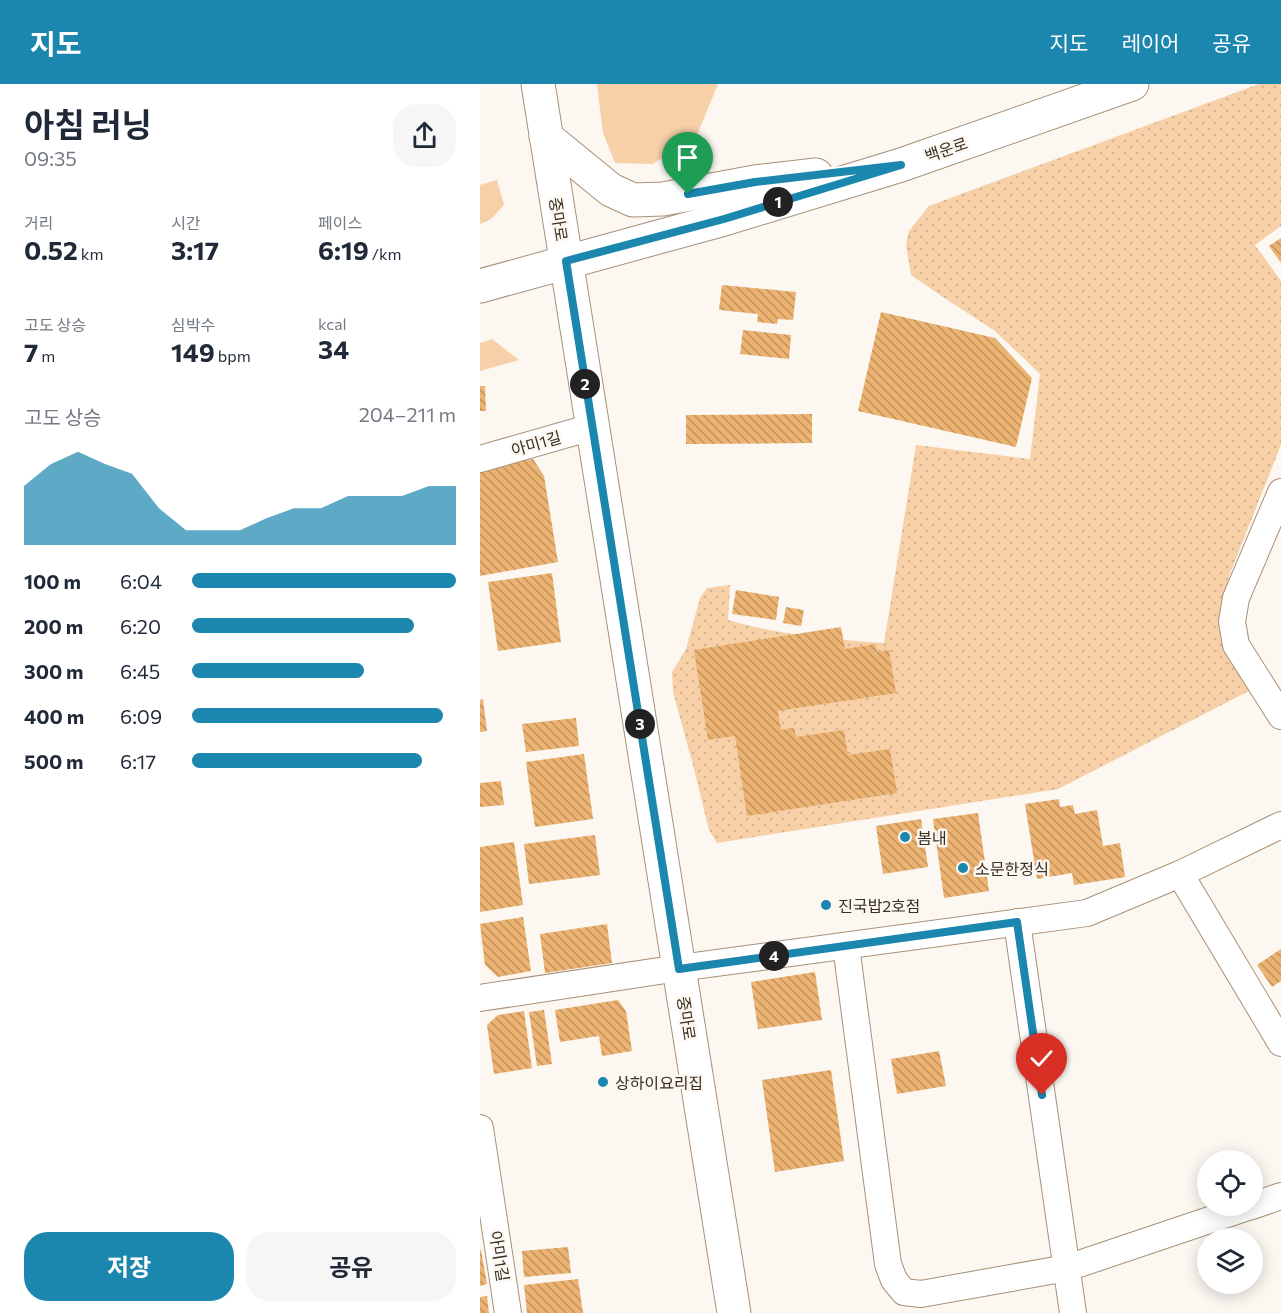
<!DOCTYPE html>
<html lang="ko">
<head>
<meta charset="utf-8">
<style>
	:root { --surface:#fff; --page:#f6f6f7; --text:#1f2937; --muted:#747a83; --accent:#1b86ae }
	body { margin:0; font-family:Commissioner,"Noto Sans KR",sans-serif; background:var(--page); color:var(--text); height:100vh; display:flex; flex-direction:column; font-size:22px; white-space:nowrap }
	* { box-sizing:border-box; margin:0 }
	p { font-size:20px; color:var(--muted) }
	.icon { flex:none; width:33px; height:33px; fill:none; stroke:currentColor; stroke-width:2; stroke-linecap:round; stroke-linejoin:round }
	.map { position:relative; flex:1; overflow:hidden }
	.details { display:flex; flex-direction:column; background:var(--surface); width:480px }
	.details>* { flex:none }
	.tools { position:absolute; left:717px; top:1066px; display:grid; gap:12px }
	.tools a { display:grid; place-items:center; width:66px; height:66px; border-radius:50%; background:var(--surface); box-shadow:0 3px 15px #0003; font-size:30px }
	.pin { position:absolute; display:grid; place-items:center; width:51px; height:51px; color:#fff; margin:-62px -26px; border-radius:50% 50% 50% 0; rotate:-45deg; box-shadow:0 0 6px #0007 }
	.pin .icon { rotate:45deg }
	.km { position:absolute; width:30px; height:30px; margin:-15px; border-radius:50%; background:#222; color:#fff; font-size:16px; line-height:30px; text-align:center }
	.round { display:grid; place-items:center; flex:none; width:63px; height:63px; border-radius:24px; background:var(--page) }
	.summary { display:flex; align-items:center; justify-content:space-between; height:102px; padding:0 24px }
	h1 { font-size:33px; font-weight:700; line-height:45px }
	.metrics { display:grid; grid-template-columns:repeat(3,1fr); gap:9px; height:102px; padding:6px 24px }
	.metrics div { display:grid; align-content:center }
	.metrics b { font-size:26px; font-weight:700 }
	.metrics small { font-size:16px; font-weight:400 }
	.metrics p { font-size:16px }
	.chart { height:168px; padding:12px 24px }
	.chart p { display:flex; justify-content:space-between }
	.chart svg { width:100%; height:108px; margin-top:6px; fill:var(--accent); opacity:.7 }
	.primary-button { display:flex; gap:12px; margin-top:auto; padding:12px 24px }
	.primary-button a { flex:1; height:69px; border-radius:24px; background:var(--accent); color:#fff; font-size:24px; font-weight:700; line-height:69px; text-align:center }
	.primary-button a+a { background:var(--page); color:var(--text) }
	ul { padding:0 24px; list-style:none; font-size:20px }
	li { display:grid; grid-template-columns:96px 72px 1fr; align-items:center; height:45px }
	li i { height:15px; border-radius:8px; background:var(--accent) }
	header { display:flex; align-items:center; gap:36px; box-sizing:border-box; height:84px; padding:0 30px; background:var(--accent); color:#fff }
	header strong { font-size:28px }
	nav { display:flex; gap:33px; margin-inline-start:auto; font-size:21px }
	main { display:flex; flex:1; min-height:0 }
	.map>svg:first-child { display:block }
	.green { fill:#f7d0a8 }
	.park { fill:url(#park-dots) }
	.building { fill:url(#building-back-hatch) }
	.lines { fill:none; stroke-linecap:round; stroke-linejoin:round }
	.street-casing { stroke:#a89078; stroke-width:28 }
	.secondary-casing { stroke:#a89078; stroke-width:35 }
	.street { stroke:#fff; stroke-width:26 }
	.secondary { stroke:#fff; stroke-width:33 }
	.route-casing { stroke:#fff; stroke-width:12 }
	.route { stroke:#1b86ae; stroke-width:8 }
	.poi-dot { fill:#1b86ae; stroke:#fcf7f1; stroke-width:2 }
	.labels { text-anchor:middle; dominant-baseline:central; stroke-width:5; stroke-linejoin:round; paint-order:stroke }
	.street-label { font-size:16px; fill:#393025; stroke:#fcf7f1 }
	.poi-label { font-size:16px; fill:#393025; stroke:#fcf7f1; text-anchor:start }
</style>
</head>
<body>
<header>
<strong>지도</strong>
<nav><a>지도</a><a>레이어</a><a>공유</a></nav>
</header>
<main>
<section class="details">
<div class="summary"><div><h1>아침 러닝</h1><p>09:35</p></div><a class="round"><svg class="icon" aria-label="share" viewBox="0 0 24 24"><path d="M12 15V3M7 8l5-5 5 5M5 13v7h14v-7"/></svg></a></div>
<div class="metrics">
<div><p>거리</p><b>0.52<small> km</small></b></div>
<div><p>시간</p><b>3:17</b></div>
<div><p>페이스</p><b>6:19<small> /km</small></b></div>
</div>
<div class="metrics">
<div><p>고도 상승</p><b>7<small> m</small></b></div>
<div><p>심박수</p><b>149<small> bpm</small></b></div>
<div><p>kcal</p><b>34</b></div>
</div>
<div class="chart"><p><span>고도 상승</span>204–211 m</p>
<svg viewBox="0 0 160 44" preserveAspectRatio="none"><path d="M0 44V20L10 11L20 6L30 11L40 15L50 29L60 38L70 38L80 38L90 33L100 29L110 29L120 24L130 24L140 24L150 20L160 20V44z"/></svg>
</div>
<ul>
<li><b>100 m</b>6:04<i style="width:100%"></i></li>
<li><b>200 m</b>6:20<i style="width:84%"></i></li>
<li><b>300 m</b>6:45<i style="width:65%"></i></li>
<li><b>400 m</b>6:09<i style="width:95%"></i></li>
<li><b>500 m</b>6:17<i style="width:87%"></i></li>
</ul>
<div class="primary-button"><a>저장</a><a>공유</a></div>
</section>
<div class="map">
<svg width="801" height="1229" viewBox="0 0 801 1229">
	<defs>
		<pattern id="park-dots" width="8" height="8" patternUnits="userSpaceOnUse" patternTransform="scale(1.5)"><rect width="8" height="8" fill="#f7d0a8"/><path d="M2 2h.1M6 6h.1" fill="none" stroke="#d4b390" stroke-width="1.8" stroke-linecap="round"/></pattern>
		<pattern id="building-back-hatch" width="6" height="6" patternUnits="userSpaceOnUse" patternTransform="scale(1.5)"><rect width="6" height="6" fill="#ecb372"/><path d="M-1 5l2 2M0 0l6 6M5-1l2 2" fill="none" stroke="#c0925d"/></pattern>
	</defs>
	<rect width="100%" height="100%" fill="#fcf7f1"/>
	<g class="green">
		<polygon points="117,0 238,0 215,56 172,80 135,79 123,49"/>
		<polygon points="17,96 24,121 10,136 0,140 0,101"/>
		<polygon points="12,255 39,276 0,287 0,259"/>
	</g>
	<path class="park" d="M779 0H801V142L775 161 801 197V361L749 492 742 525 741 557 769 607 578 705 237 759 229 746 213 681 193 608 192 588 206 565 220 514 227 504 250 501 248 536C299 551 352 555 404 559L436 361 550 375 560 290 515 247 460 211 431 191 426 161 429 147 449 122Z"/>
	<g class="building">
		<polygon points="801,154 801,179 789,162"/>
		<polygon points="242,201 316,208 313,236 298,235 297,240 277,238 278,230 239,226"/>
		<polygon points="401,228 515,254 552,294 536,363 378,327"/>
		<polygon points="263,246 311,251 309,275 260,270"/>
		<polygon points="0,302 5,302 6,327 0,327"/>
		<polygon points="332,330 332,359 206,360 206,331"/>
		<polygon points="53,375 64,392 78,478 0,492 0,384"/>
		<polygon points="72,489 81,558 18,567 8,498"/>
		<polygon points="256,506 299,513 296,536 252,530"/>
		<polygon points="306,523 324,526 321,542 303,539"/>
		<polygon points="361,543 365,565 396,560 397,568 409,566 416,609 298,627 301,646 314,644 316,653 364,646 368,671 410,665 417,709 267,732 255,652 228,656 214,566"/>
		<polygon points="3,615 7,647 0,648 0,616"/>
		<polygon points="96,634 99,662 46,668 42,640"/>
		<polygon points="104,670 113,735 55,743 46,678"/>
		<polygon points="21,697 24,721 0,723 0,699"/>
		<polygon points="579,715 580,723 593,721 595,730 617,726 623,762 640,759 645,793 594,801 592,789 557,795 545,720"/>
		<polygon points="498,729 509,807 464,814 453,735"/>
		<polygon points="441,735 448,783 403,790 396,742"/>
		<polygon points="115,751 120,791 49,800 44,760"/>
		<polygon points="34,758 43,821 0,828 0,763"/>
		<polygon points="43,833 51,887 18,893 5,881 0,840"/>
		<polygon points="127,840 132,879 65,889 60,850"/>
		<polygon points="801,865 801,897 792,903 777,881"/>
		<polygon points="335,888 342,936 278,945 271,898"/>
		<polygon points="138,916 146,927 152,967 122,972 119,952 80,958 75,926"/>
		<polygon points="64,926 72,980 57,982 49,928"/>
		<polygon points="44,927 52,984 14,990 7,941 18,931"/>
		<polygon points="459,967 466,1002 417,1010 411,975"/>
		<polygon points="351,986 364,1077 295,1088 282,996"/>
		<polygon points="88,1163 91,1189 44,1193 42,1167"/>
		<polygon points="0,1166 1,1166 7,1200 0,1202"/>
		<polygon points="98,1195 103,1229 47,1229 44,1201"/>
		<polygon points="7,1212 9,1229 0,1229 0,1213"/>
	</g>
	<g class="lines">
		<defs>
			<g id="street">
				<polyline points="0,375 112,343"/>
				<polyline points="801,408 756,514 752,538 756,561 801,632"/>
				<polyline points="700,790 801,959"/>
				<polyline points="537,838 593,1229"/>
				<polyline points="366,862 408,1180 414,1196 424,1208 441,1210 587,1184 771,1122"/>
				<polyline points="0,914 199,884 607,829 700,790 801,741"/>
				<polyline points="0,1044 28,1229"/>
				<polyline points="772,1122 801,1112"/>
			</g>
			<g id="secondary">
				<polyline points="58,0 254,1229"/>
				<polyline points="66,53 131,106 153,116 183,115 275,98 336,91"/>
				<polyline points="0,202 244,135 421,81 652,0"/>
			</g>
		</defs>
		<use href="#street" class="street-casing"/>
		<use href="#secondary" class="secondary-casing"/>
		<use href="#street" class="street"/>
		<use href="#secondary" class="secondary"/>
	</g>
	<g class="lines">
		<defs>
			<polyline id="route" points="208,110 275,98 421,81 244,135 86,177 199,885 537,838 562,1011"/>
		</defs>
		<use href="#route" class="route-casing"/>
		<use href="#route" class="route"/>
	</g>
	<g class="poi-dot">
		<circle cx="425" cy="753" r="6"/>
		<circle cx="483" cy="784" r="6"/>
		<circle cx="346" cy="821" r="6"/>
		<circle cx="123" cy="998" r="6"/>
	</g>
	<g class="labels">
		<g class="street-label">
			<text transform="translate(466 65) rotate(-19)">백운로</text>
			<text transform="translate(79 135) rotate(81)">중마로</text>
			<text transform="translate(56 359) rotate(-16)">아미1길</text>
			<text transform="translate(207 934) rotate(81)">중마로</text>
			<text transform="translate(20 1172) rotate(81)">아미1길</text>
		</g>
		<g class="poi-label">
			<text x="437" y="753">봄내</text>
			<text x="495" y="784">소문한정식</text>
			<text x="358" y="821">진국밥2호점</text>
			<text x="135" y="998">상하이요리집</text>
		</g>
	</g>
</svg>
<div class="tools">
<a><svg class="icon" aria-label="locate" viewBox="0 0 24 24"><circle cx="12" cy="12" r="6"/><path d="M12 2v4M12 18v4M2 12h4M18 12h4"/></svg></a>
<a><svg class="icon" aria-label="layers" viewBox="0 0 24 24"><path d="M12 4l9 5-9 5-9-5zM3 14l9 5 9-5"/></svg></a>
</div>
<div class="pin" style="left:208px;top:110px;background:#1e9e55"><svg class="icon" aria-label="arrive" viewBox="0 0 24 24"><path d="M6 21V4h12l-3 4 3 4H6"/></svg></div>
<div class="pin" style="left:562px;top:1011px;background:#d93025"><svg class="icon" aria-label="check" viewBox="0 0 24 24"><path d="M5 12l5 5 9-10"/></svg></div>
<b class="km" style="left:298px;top:118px">1</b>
<b class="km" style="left:105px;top:300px">2</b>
<b class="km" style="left:160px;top:640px">3</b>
<b class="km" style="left:294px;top:872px">4</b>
</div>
</main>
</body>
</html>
